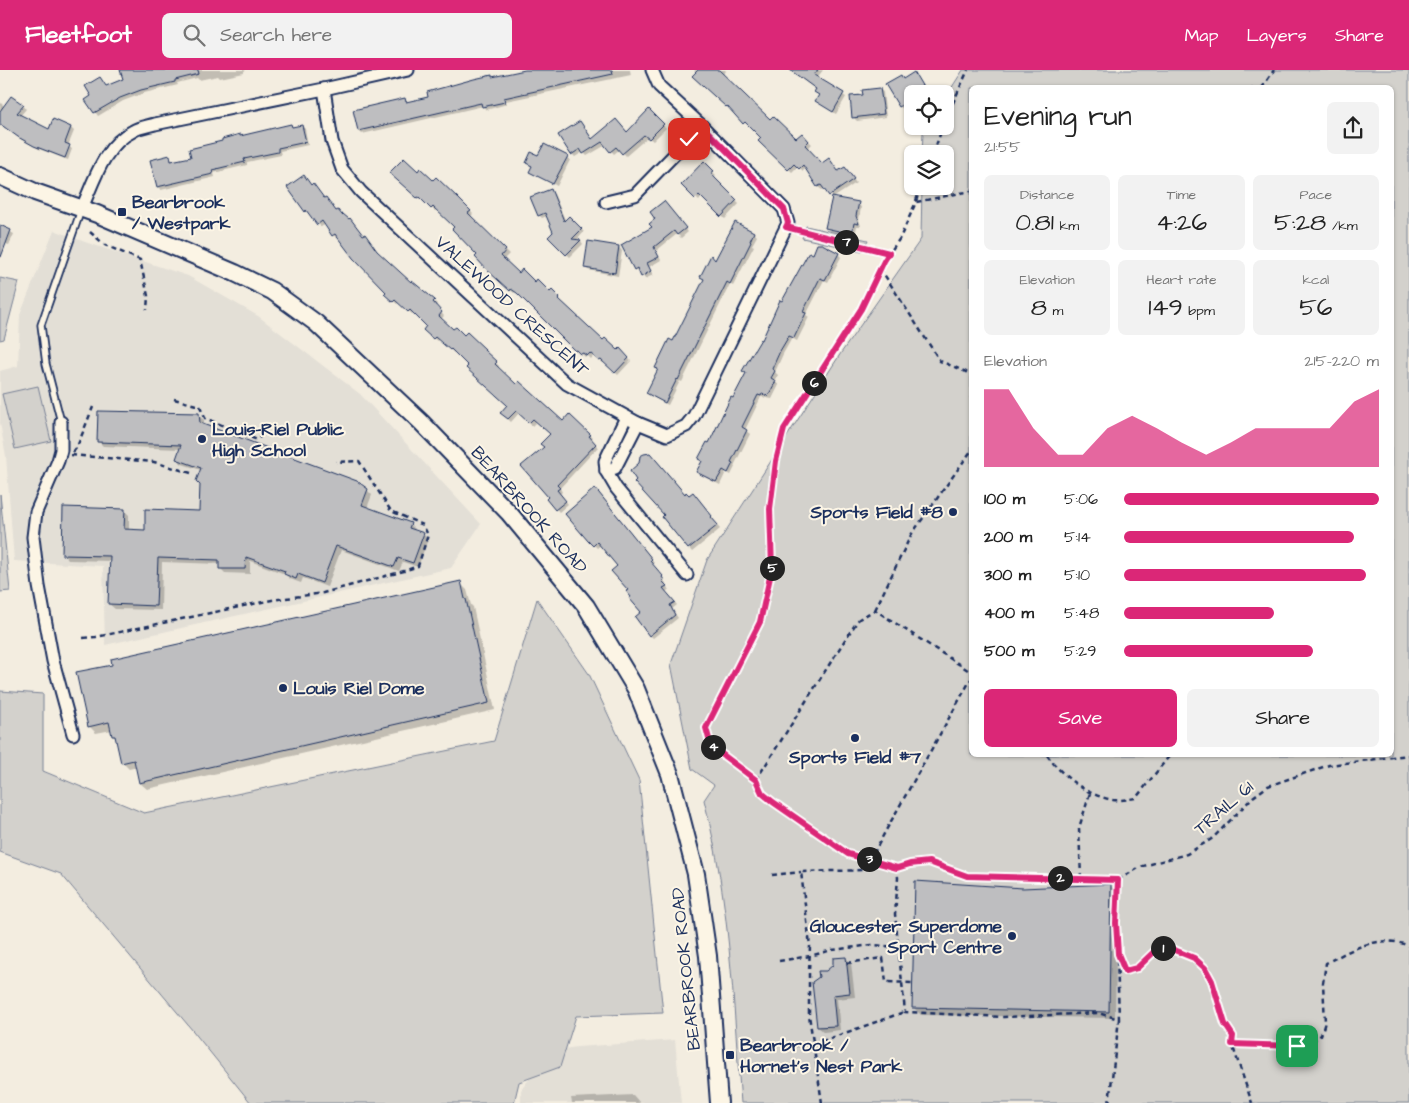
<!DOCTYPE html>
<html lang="en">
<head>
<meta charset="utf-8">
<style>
	:root { --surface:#fff; --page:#f2f2f2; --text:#222; --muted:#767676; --accent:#db2777 }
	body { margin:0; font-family:"Architects Daughter",sans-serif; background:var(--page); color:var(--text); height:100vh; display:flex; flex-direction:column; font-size:19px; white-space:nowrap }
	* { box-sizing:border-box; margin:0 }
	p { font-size:16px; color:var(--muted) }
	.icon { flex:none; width:28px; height:28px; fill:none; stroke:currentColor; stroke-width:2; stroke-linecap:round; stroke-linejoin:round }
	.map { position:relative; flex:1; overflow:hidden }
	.details { position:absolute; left:969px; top:15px; width:425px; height:672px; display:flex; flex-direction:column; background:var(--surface); border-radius:8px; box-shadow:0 1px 4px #0004 }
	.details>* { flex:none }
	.buttons { position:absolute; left:904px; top:15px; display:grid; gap:10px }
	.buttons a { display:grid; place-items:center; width:50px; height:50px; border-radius:8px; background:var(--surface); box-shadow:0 1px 4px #0004; font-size:25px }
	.pin { position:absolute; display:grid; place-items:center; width:42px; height:42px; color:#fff; margin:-21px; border-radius:10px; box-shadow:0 2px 8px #0006 }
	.km { position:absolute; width:25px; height:25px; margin:-12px; border-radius:50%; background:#222; color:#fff; font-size:14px; line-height:25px; text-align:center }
	.round { display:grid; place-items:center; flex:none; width:52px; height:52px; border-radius:8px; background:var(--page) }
	.summary { display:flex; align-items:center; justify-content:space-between; height:85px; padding:0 15px }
	h1 { font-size:28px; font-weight:600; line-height:38px }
	.figures { display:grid; grid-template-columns:repeat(3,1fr); gap:8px; height:85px; padding:5px 15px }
	.figures div { display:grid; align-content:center; border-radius:8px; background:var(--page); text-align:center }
	.figures b { font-size:25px; font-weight:600 }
	.figures small { font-size:14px; font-weight:400 }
	.figures p { font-size:14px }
	.chart { height:140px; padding:10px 15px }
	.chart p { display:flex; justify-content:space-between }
	.chart svg { width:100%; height:90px; margin-top:5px; fill:var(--accent); opacity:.7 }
	.cta { display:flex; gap:10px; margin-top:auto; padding:10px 15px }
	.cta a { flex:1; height:58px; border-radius:8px; background:var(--accent); color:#fff; font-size:20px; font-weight:600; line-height:58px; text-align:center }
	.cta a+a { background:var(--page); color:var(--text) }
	ul { padding:0 15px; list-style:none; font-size:16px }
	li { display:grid; grid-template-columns:80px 60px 1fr; align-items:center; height:38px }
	li i { height:12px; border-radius:6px; background:var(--accent) }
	header { display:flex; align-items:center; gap:30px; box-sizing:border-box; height:70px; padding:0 25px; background:var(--accent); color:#fff }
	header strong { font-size:24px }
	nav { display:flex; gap:28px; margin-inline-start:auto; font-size:18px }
	.search { width:350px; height:45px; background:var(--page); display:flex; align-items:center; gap:12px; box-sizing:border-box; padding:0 18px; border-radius:8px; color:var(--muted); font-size:19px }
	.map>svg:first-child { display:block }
	.built { fill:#e3dfd6 }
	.green { fill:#d3d1cc; stroke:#778095; fill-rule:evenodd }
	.shadow { fill:#0003 }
	.building { fill:#bebec0; stroke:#1b2f5e }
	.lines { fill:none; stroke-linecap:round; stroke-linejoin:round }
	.lane-casing { stroke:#1b2f5e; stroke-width:9 }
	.street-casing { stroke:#1b2f5e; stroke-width:15 }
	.secondary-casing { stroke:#1b2f5e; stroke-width:20 }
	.path { stroke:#1b2f5e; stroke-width:2.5; stroke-dasharray:5 4; stroke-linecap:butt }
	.lane { stroke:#fcf5e5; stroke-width:5.5 }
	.street { stroke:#fcf5e5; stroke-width:11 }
	.secondary { stroke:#fcf5e5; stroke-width:16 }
	.route-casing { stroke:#fff; stroke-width:10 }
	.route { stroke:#db2777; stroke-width:6 }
	.poi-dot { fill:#1b2f5e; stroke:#fcf5e5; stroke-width:2 }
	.labels { text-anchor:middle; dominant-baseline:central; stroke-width:4; stroke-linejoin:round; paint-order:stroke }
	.poi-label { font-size:18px; font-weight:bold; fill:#1b2f5e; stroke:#fcf5e5; text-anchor:start }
	.street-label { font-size:18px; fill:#1b2f5e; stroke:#fcf5e5 }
</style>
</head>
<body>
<header>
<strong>Fleetfoot</strong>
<div class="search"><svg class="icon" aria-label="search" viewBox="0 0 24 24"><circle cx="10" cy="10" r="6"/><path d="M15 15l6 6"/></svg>Search here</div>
<nav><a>Map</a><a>Layers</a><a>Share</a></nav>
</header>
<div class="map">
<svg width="1409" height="1033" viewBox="0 0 1409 1033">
	<rect width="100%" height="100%" fill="#f3ede0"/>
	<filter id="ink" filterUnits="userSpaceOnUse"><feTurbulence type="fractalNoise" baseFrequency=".02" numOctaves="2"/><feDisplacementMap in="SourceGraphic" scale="10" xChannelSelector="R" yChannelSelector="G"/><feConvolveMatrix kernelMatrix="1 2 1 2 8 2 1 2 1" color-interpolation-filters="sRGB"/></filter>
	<g filter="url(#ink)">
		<g class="built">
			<polygon points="54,160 85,172 188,206 258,246 360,324 481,454 451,498 105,575 103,496 14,491 6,386 0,353 0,301 18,296 20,245"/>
			<polygon points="675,970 681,1033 521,1033 521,1020 550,981 577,977"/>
		</g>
		<g class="green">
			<path d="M963 0H1409V1033H741C733 931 730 830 704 730L714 715 692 699 671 594 707 490 841 283 921 169 922 116H945V84H922L923 63 927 56H945V28ZM971 18H1391V685H971Z"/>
			<polygon points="806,156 868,170 862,181 802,168"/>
			<polygon points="0,208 19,212 4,269 0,270"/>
			<polygon points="38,316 51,371 15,379 2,324"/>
			<polygon points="0,424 10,521 0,522"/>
			<polygon points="537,529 589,604 639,710 663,943 576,946 560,997 519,1012 514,1033 251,1033 193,961 61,804 0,782 0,621 43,624 43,701 144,743 494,671"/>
		</g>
		<g class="shadow">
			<polygon points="121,0 246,0 244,1 244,3 220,8 218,6 199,10 197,8 177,13 178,15 144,23 123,31 98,46 87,30 93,26 100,8 106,17 125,10"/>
			<polygon points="530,0 630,0 631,5 506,31 507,34 486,40 483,36 362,64 359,61 354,41 405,29 408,33 430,28 491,6 493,8"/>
			<polygon points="694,0 725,0 726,1 723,5 770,50 796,70 802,65 812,74 807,79 822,94 839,103 848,102 856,113 833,128 858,134 861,137 859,150 861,156 857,156 855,166 830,161 827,158 833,128 825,117 822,120 818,117 806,98 803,101 798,96 792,102 759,71 762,68 709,19"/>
			<polygon points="790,0 823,0 817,8 846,27 836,44 817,31 820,26 816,22 817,20"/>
			<polygon points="914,4 927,24 912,24 912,40 909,35 903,39 900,36 901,6 904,10"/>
			<polygon points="879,19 883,22 886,47 857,51 853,47"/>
			<polygon points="0,32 5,37 23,36 26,39 20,46 50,61 71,58 74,61 68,76 72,79 68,90 39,79 22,70 2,55 0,57"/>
			<polygon points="649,41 666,58 653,71 648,67 626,86 620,79 614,84 606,75 587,86 583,82 575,87 572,84 580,52 593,70 627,63"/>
			<polygon points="291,55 293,58 302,56 305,59 308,75 280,81 281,85 247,92 247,95 214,103 215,107 161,120 158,117 169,86 173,92 192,88 241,67"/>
			<polygon points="539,87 567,87 570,90 557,116 531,102 533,97 527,93"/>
			<polygon points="704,93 716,105 713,107 717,112 739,134 725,149 702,127 699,131 683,115"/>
			<polygon points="418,102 457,128 473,144 470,147 509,184 503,190 519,205 550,224 552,222 603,272 618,282 620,280 631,291 618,305 605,292 603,293 594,285 591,289 587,285 585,287 580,282 579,284 521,226 515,222 514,223 488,199 479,185 455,157 437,139 435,141 422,129 421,130 391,103"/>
			<polygon points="311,116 336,143 364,167 365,165 368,168 379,185 437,234 435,236 444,246 441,249 453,261 464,267 467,264 487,283 486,284 499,296 498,298 516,315 563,352 569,346 593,368 591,370 598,377 560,418 562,422 560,424 568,434 559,442 548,429 549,427 545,377 552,364 537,351 532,356 519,343 511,352 502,343 509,335 455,281 454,283 439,269 437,271 427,263 428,256 414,242 412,244 399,232 397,234 386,224 388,222 339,166 336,168 326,154 321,157 310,143 309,144 306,141 288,117"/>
			<polygon points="550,120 554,124 566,152 569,148 584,162 576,171 581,171 583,174 570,187 549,167 554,162 547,146 542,148 539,145"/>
			<polygon points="667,135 688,162 681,168 677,164 656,181 661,190 649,197 653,205 645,209 640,201 638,202 635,199 654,158"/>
			<polygon points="0,156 14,164 9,175 0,172"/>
			<polygon points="754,163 757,166 752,175 754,176 733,216 730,214 682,312 680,311 668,335 651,326 647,322 659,300 656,297 673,273 716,192"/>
			<polygon points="589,173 619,177 622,181 618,206 588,200 585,197"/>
			<polygon points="838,184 841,187 828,212 824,210 806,245 809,247 797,271 792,268 783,284 775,302 778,305 775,312 779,315 772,329 761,327 745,360 750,364 734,396 735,397 731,405 726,402 720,415 701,405 698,402 709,374 747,304 743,301 763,272 783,233 813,185"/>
			<polygon points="198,345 204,350 204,356 367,420 372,425 367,438 410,454 415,459 414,461 423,464 428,469 418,497 403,492 399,501 341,480 327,517 303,508 301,513 290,509 285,504 250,491 250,504 225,503 220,498 220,494 162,492 161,540 115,539 109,534 111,491 68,490 63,484 124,440 129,445 129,461 146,461 200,442 201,400 182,394 177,389 180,379 103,376 98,371"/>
			<polygon points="598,423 654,493 652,494 665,510 664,511 666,513 665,515 669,519 666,522 677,535 672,539 678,548 653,568 650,565 642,542 633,527 619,497 601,475 597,478 589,470"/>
			<polygon points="686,426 696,427 714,449 713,451 720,459 692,482 664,447"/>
			<polygon points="460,513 467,520 471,535 473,537 495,640 147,719 140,713 137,697 129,699 122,692 117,669 113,666 112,660 96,663 89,656"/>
			<polygon points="1110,815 1117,822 1115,948 921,945 914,938 1023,819"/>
			<polygon points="846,888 851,893 855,927 837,929 840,960 824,962 818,957 826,902"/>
			<polygon points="633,1025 640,1033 572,1033 571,1028"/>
		</g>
		<g class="building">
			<polygon points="120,0 198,0 199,4 175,10 175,12 141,20 120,28 94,43 85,30 91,26 85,16 100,7 106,16 123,9"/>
			<polygon points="525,0 612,0 613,4 504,28 505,32 482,37 481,33 358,61 353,40 405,28 406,32 428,27 427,22 474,9 492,5 492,7"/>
			<polygon points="698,0 719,0 770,49 773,46 796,68 802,63 809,71 805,75 822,93 829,88 838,101 845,97 854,109 829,126 821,115 817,117 803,95 799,99 794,94 788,100 758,71 761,68 745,52 743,54 727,36 726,37 692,6"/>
			<polygon points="790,0 818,0 814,5 844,23 833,42 815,31 819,25 814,22 816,19"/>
			<polygon points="914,2 927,24 912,24 912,43 906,33 899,37 885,14 901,5 903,9"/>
			<polygon points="880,18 884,44 852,48 850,26 863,25 862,20"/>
			<polygon points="11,26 24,35 17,43 49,59 53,49 71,57 65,73 70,75 65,88 34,76 18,67 0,54 0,41"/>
			<polygon points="649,39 664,54 649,69 644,65 622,84 616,77 610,82 602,72 583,84 580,79 571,85 558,65 580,51 592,69 616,49 627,62"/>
			<polygon points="291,54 292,57 302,55 306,72 278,78 278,82 244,89 245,92 212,100 213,104 157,117 150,90 170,85 171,91 191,87 189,79 222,71 222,69 240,64 240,66"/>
			<polygon points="544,74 568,86 553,114 529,102 532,96 526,93 531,82 538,85"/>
			<polygon points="404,88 418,101 420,98 433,110 436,107 458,128 471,141 468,143 506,180 501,186 519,203 522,199 535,212 537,209 550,222 552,220 560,228 559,229 603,270 605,268 618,280 620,278 629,288 615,303 601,290 599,291 590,283 587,286 583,283 581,284 577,280 575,281 517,223 511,219 510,221 487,200 475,187 477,185 452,159 454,157 433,137 431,139 419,127 417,128 389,103"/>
			<polygon points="704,91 714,101 711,103 715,108 737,130 721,147 699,125 695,129 681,115"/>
			<polygon points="304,105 311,115 313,113 324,128 326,127 336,141 338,140 342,145 343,144 349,149 350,148 363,165 365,164 377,181 411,212 412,211 435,230 433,232 442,242 439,246 453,259 456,257 464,265 467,262 485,279 484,280 497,292 495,294 516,314 519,311 563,351 569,344 591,365 589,366 596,374 557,415 560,418 557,420 566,431 555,440 546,429 548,427 521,396 544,377 540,374 550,364 533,349 529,353 516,341 508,349 500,343 507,335 466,298 468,296 451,279 450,280 435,267 433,269 423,260 426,256 410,240 408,242 395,230 393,232 384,224 386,222 353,188 335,164 332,166 322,151 317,155 306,140 305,142 287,117"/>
			<polygon points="551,119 564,151 569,146 582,159 572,169 581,170 566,185 548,167 553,162 545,143 538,146 530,127"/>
			<polygon points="832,127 859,132 856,146 859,154 854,153 852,164 825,158"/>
			<polygon points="664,131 686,158 677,165 674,161 654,177 659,187 647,193 651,201 641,207 637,198 634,200 621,175 652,157 649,154 655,149 650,142"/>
			<polygon points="735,152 754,162 750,171 751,172 730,214 727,212 678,310 677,309 665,333 646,323 658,299 655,298 669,269 673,271 704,209 700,207 711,185 715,190"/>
			<polygon points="0,155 11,160 1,187 0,187"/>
			<polygon points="588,171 619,176 615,203 584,198"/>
			<polygon points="817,174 822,174 839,183 825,210 820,208 803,242 806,243 794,268 789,266 780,281 772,299 775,301 771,308 776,311 768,326 762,324 761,326 758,325 742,357 747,360 731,392 733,393 728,403 723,400 716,412 696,402 702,391 698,389 707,372 709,373 731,327 733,328 746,303 742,301 761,269 762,270 780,230 782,231 809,182 813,184"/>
			<polygon points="98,341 199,343 200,353 357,411 368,419 362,435 411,453 409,458 424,463 413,493 398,488 394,497 336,476 322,513 298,504 296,509 284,504 285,501 246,487 245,499 219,499 219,490 158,488 156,536 108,534 110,486 62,485 63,437 125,439 124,459 145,460 145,439 199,441 200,415 196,411 201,398 176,389 181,375 97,372"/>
			<polygon points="650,383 685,424 686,422 689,425 693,422 712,446 711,447 718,455 688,479 662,447 664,445 634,412 636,410 630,401 639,393 640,386 644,384"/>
			<polygon points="595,418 652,489 650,491 663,506 662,507 664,510 662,511 667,516 663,518 675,532 670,535 675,545 649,566 635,547 641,542 629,528 631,527 626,521 628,520 611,501 617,496 597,472 593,476 588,471 565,444"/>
			<polygon points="461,511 465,529 466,529 489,633 139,713 134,690 121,693 115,666 112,666 109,652 88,657 76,602 112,595 111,589"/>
			<polygon points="915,811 1023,818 1111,814 1109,942 912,938"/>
			<polygon points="846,887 850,923 833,925 836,956 817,957 812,912 819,907 818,901 826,901 833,895 833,888"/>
		</g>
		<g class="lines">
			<defs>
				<polyline id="lane" points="61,352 46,294 41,255 81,140"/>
				<g id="street">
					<polyline points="324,19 332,71 342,99 361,122 567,314 638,353 667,365 686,356 694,346 788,153 784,139 702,56 659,16 652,0"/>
					<polyline points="606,132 635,125 702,56"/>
					<path d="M82 138C94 111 104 75 133 61 139 57 148 56 155 54L324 19 408 0"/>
					<polyline points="626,347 605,391 606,401 615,398 638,353"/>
					<polyline points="61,352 61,380 58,391 36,442 33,467 39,516 53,591 73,664"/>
					<polyline points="606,401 616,418 687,505"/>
				</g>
				<polyline id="secondary" points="0,106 35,122 97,144 235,203 272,221 316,253 421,352 509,443 586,536 636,619 670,704 696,804 708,886 719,1033"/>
			</defs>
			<use href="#lane" class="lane-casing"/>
			<use href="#street" class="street-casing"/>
			<use href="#secondary" class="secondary-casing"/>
			<g class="path">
				<polyline points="1262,18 1274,0"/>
				<polyline points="945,50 968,0"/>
				<polyline points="933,84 943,56"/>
				<polyline points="916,131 921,116"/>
				<polyline points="797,160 889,183"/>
				<polyline points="90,162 105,175 140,190 148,226 147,240"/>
				<polyline points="880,198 940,291 971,304"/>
				<polyline points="174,329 200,336 205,348 257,370 267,360"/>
				<polyline points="73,382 77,377 93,337"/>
				<polyline points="71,385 154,392 191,403"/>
				<polyline points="875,540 911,465 971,381"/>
				<polyline points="83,568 96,567 272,530 323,523 404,501 418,496 428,465 423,455 391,441 359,391 336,392"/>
				<path d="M1047 685C1063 707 1086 725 1113 730 1120 731 1129 729 1136 728L1170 685"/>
				<polyline points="756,710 848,565 859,549 875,540 971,602"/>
				<polyline points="897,797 898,808 895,844 905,942 1004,947 1098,943 1119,949 1116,853 1118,810 967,806 929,792 910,794 897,797 848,784 773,732 762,723 756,710 711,676 706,658 760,552 773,498 770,439 776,391 784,359 861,239 884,191 900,168 916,132 971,121"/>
				<polyline points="772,805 801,802"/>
				<polyline points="1081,808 1079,758 1090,723"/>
				<polyline points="1118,810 1140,797 1187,784 1213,768 1253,727 1268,716 1329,695 1409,685"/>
				<polyline points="1118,886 1125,901 1137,898 1157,879 1167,877 1194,888 1205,898 1212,911 1225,954 1233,966 1232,974 1252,1033"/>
				<polyline points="779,891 810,886 832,880 872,875 898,877"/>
				<polyline points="847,893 883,888 886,912 913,913"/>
				<path d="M1232 974 1297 976 1310 973 1321 965 1325 952 1323 913 1326 893C1351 880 1379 863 1409 876"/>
				<polyline points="786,976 814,974 904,942"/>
				<polyline points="822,1033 809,945 809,901 810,876 801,802 865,800 885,762 971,609"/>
				<polyline points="1109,1033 1119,949"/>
			</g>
			<use href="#lane" class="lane"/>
			<use href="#street" class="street"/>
			<use href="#secondary" class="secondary"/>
		</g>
	</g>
	<g class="lines" filter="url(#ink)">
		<defs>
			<polyline id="route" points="689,69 702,56 784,139 788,153 786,157 889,183 884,191 861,239 784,359 776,391 770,439 772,498 760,552 706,658 711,676 756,710 762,723 773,732 848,784 897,798 910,794 929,792 967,806 1118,810 1116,853 1118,884 1125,901 1137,898 1157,879 1167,877 1194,888 1205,898 1212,911 1225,954 1233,966 1232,974 1297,976"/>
		</defs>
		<use href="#route" class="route-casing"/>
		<use href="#route" class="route"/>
	</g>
	<g class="poi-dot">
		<rect x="117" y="137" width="10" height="10" rx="2.5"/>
		<circle cx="202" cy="369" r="5"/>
		<circle cx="953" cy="442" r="5"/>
		<circle cx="283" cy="618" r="5"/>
		<circle cx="855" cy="668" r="5"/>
		<circle cx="1012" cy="866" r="5"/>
		<rect x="725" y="980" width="10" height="10" rx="2.5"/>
	</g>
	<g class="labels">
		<g class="poi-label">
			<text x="132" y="132">Bearbrook<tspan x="132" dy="21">/ Westpark</tspan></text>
			<text x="212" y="359">Louis-Riel Public<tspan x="212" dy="21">High School</tspan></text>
			<text x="943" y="442" text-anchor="end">Sports Field #8</text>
			<text x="293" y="618">Louis Riel Dome</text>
			<text x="855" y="687" text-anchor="middle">Sports Field #7</text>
			<text x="1002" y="856" text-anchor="end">Gloucester Superdome<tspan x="1002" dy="21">Sport Centre</tspan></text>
			<text x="740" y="975">Bearbrook /<tspan x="740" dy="21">Hornet's Nest Park</tspan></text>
		</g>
		<g class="street-label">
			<text transform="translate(512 236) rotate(42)">VALEWOOD CRESCENT</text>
			<text transform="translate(529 440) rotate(48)">BEARBROOK ROAD</text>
			<text transform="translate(1224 738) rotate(-41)">TRAIL 61</text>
			<text transform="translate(686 899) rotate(-96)">BEARBROOK ROAD</text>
		</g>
	</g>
</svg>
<div class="buttons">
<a><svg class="icon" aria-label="locate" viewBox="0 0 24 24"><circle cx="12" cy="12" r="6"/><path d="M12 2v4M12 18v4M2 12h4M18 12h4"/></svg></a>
<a><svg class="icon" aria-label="layers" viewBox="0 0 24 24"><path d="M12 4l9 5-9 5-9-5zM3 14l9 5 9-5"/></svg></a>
</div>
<div class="pin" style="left:1297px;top:976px;background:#1e9e55"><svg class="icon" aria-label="arrive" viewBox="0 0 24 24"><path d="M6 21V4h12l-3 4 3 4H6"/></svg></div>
<div class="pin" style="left:689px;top:69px;background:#d93025"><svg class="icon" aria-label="check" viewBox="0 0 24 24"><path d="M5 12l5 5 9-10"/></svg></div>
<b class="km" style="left:1163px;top:878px">1</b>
<b class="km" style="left:1060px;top:808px">2</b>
<b class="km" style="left:869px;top:789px">3</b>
<b class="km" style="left:713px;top:677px">4</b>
<b class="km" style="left:772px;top:498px">5</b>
<b class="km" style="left:814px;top:313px">6</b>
<b class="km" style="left:846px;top:172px">7</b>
<section class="details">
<div class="summary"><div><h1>Evening run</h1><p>21:55</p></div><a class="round"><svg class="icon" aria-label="share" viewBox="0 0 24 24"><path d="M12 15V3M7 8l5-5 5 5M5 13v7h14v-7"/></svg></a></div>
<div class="figures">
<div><p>Distance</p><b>0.81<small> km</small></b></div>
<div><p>Time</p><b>4:26</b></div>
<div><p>Pace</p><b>5:28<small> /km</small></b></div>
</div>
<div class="figures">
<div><p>Elevation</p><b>8<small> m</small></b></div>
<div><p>Heart rate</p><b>149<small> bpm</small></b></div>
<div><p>kcal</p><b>56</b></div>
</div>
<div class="chart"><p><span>Elevation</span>215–220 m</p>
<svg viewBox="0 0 160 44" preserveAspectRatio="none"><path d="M0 44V6L10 6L20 25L30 38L40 38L50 25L60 19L70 25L80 32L90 38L100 32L110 25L120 25L130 25L140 25L150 12L160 6V44z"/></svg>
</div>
<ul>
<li><b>100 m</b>5:06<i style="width:100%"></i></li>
<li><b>200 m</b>5:14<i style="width:90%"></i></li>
<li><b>300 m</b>5:10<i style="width:95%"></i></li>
<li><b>400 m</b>5:48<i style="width:59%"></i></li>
<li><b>500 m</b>5:29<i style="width:74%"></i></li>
</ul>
<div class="cta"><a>Save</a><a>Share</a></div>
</section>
</div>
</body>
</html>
